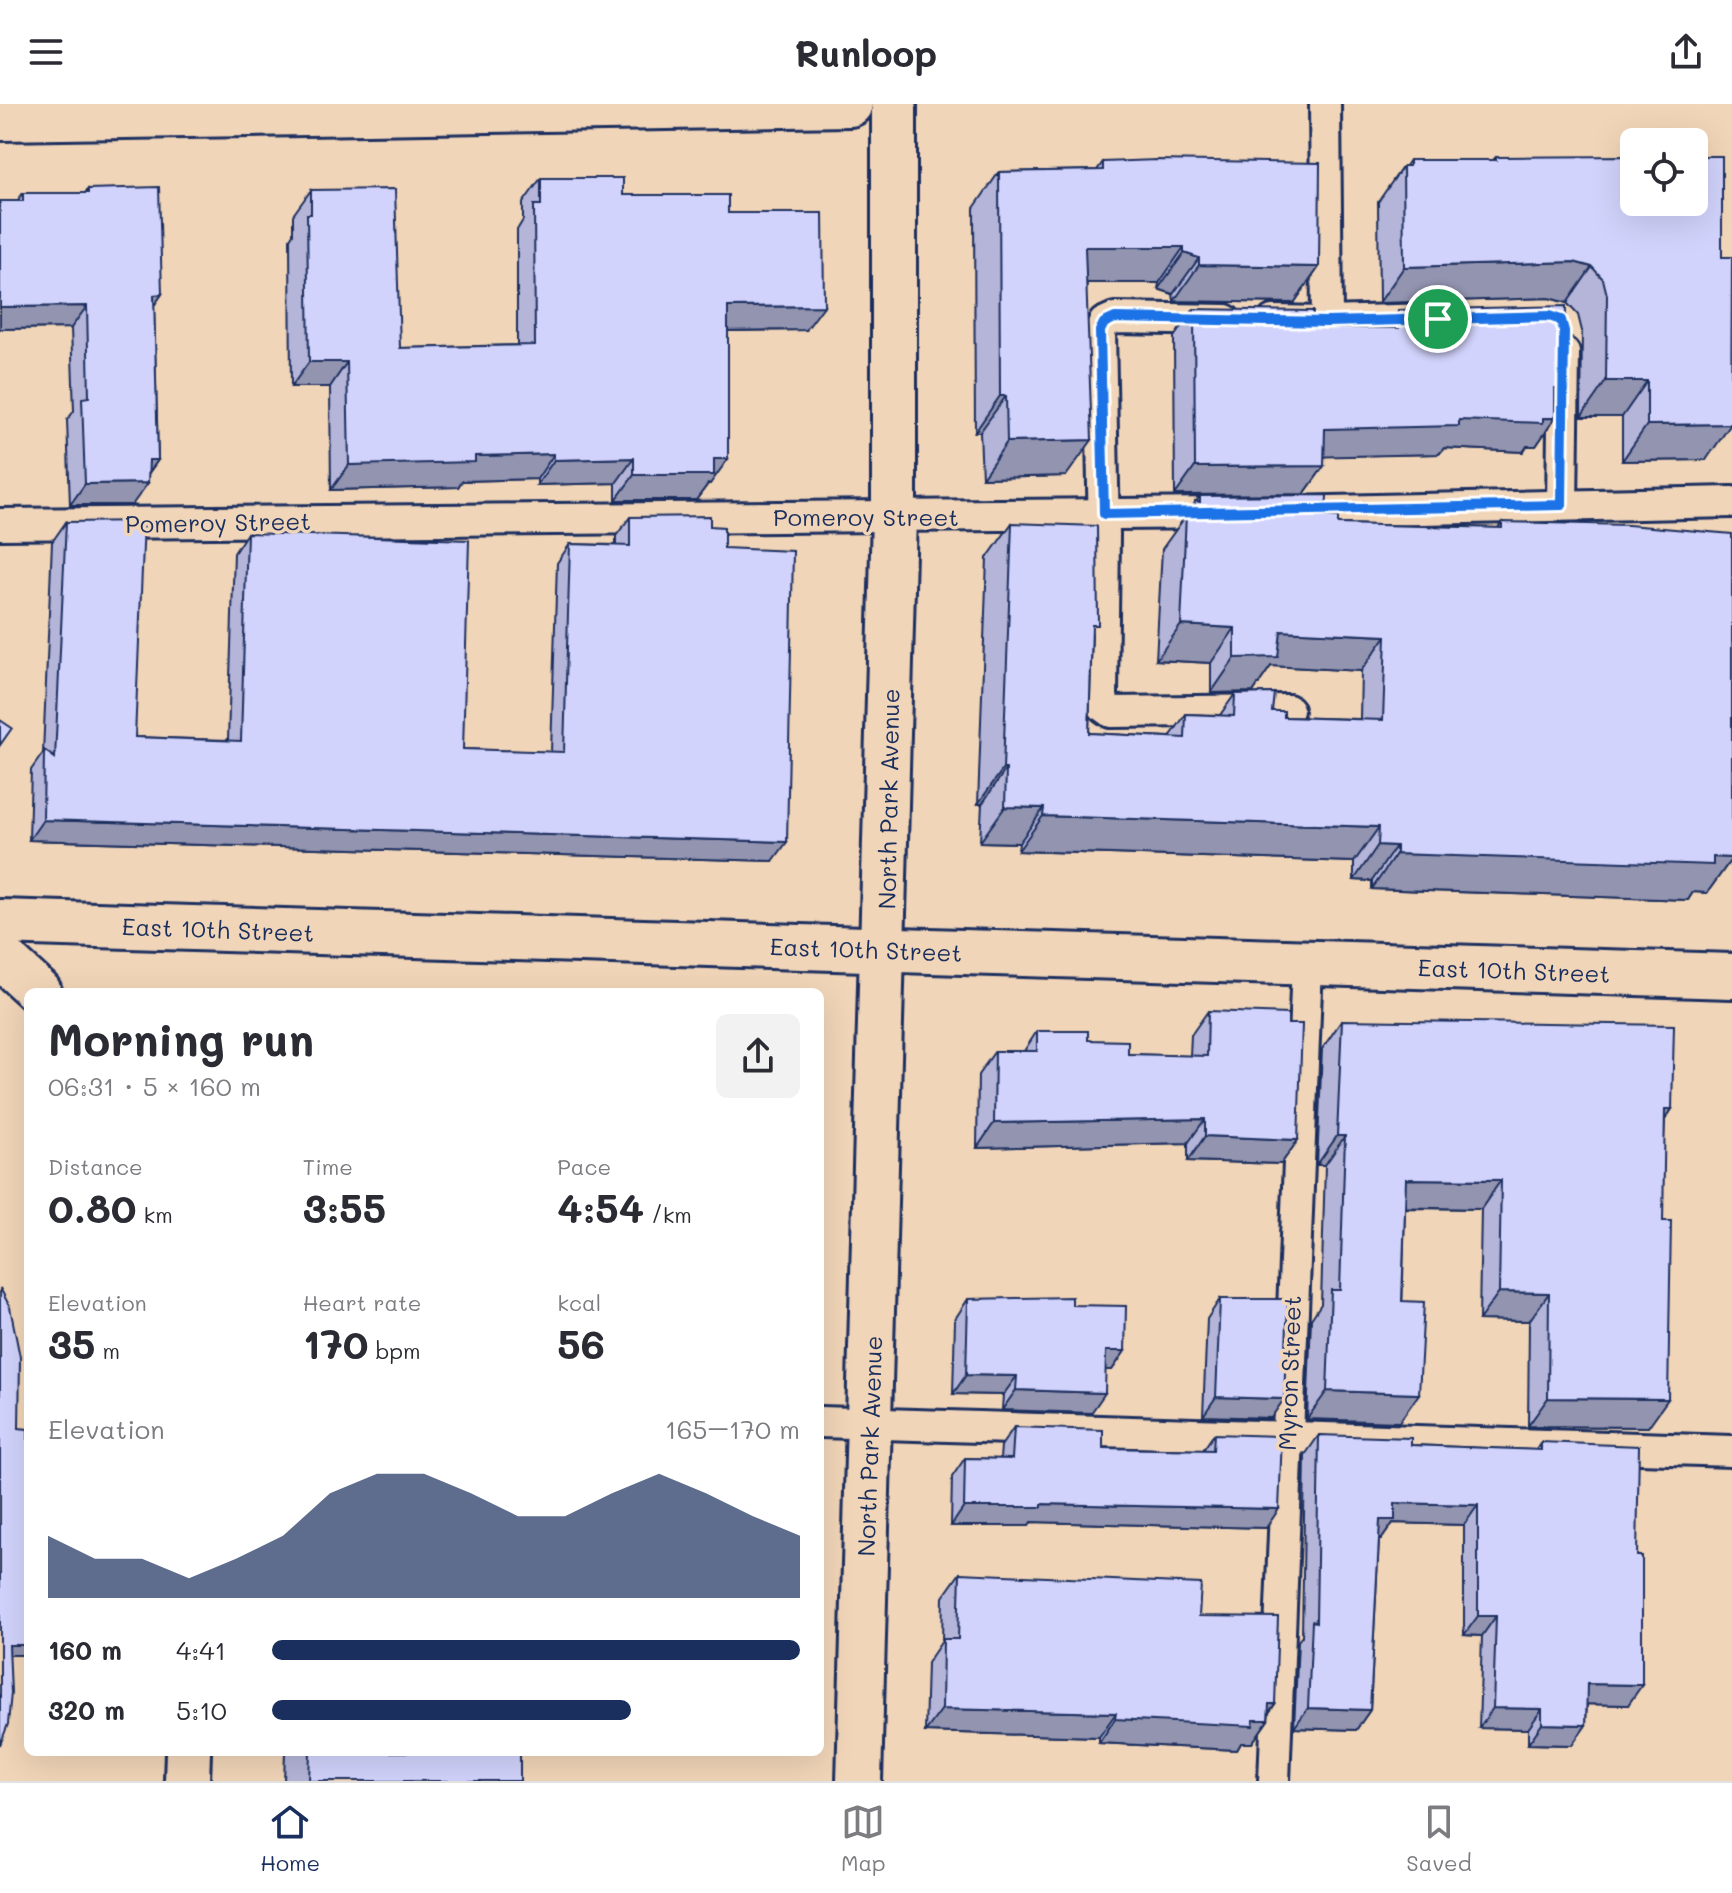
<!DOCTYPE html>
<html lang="en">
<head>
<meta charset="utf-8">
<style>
	:root { --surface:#fff; --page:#f2f2f3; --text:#2b2b33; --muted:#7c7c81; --line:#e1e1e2; --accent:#1b2f5e }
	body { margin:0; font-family:Mali,sans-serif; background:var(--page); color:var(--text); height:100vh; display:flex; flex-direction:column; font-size:30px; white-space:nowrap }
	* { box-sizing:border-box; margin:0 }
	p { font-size:26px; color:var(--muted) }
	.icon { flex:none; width:44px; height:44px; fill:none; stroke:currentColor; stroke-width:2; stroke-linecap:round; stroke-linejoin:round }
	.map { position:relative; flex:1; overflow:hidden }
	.side { position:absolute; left:24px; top:884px; width:800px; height:768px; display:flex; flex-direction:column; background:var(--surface); border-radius:12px; box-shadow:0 8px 32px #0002 }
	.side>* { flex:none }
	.tools { position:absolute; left:1620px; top:24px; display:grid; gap:16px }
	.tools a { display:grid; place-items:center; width:88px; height:88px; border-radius:12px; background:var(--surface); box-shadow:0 8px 32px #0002; font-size:40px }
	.pin { position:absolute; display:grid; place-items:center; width:68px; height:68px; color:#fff; margin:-34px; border:4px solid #fff; border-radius:50%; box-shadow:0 2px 8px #0007 }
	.round { display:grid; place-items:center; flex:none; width:84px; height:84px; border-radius:12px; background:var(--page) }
	.headline { display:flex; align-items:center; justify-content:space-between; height:136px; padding:0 24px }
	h1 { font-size:44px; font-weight:700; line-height:60px }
	.figures { display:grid; grid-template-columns:repeat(3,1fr); gap:12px; height:136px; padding:8px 24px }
	.figures div { display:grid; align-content:center }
	.figures b { font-size:40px; font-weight:700 }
	.figures small { font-size:22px; font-weight:400 }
	.figures p { font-size:22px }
	.chart { height:224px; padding:16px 24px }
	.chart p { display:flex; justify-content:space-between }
	.chart svg { width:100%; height:144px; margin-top:8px; fill:var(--accent); opacity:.7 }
	ul { padding:0 24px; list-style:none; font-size:26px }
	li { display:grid; grid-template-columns:128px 96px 1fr; align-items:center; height:60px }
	li i { height:20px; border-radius:10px; background:var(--accent) }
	header { display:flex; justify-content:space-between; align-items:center; height:104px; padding:0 24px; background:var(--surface); font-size:36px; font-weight:700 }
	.tabs { display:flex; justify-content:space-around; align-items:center; height:112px; border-top:2px solid var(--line); background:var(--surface); font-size:22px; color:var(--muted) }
	.tabs a { display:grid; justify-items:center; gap:4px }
	.tabs .current { color:var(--accent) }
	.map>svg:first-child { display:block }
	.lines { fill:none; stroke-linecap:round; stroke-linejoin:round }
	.service-casing { stroke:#1b2f5e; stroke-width:36 }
	.minor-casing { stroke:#1b2f5e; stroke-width:50 }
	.secondary-casing { stroke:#1b2f5e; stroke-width:50 }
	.service { stroke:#f1d5b8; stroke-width:30 }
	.minor { stroke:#f1d5b8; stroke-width:44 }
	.secondary { stroke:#f1d5b8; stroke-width:44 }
	.wall { fill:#b5b5d9; stroke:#1b2f5e; stroke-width:2 }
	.shaded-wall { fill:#9394b0; stroke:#1b2f5e; stroke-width:2 }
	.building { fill:#d2d3fc; stroke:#1b2f5e; stroke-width:2 }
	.route-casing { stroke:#fff; stroke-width:16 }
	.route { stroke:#1a73e8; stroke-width:10 }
	.labels { text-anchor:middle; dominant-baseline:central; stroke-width:7; stroke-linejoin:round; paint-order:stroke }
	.street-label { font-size:24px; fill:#1b2f5e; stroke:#f1d5b8 }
</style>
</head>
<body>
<header><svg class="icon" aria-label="menu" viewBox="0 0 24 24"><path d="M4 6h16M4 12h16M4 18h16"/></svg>Runloop<svg class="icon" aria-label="share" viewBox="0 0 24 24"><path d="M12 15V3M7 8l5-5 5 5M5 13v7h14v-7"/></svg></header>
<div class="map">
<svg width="1732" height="1677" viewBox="0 0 1732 1677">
	<rect width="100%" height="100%" fill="#f1d5b8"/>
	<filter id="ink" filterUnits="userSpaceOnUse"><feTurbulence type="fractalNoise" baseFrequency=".0125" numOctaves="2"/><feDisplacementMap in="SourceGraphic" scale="16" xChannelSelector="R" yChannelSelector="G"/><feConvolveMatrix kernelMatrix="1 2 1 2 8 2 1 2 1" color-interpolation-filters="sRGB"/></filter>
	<g filter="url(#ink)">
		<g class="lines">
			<defs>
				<g id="service">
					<polyline points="1325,0 1327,218 1431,215"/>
					<polyline points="1225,216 1115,214 1104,219 1100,227 1104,431 1102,592 1104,603 1111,608 1288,606"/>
					<polyline points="1273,217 1327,218"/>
					<polyline points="1562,401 1564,249"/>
					<polyline points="1286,408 1732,398"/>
					<polyline points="0,420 1226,409"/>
					<polyline points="820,1318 1732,1347"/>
					<polyline points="1274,1677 1307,860"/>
				</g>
				<g id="minor">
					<polyline points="0,14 850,0"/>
					<polyline points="859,1677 894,412 894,0"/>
				</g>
				<g id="secondary">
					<polyline points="0,818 1732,872"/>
					<polyline points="0,852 39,888"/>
					<polyline points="187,1677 188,1648"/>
				</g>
			</defs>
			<use href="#service" class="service-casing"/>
			<use href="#minor" class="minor-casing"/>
			<use href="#secondary" class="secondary-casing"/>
			<use href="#service" class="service"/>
			<use href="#minor" class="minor"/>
			<use href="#secondary" class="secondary"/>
		</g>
		<g class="wall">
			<polygon points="1496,53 1722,153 1731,285 1706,356 1622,357 1622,313 1581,313 1582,227 1578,211 1567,199 1549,194 1379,199 1378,98 1403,62 1405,62 1409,56 1493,56"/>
			<polygon points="1103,58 1319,163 1294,199 1174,197 1173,190 1158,185 1159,179 1087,179 1066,372 982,374 980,328 975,328 974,104 999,68 1097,66"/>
			<polygon points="541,74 623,91 728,109 806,226 728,227 710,380 708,380 696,396 616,396 616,379 537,381 537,375 462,377 458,383 331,386 330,283 291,283 290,135 293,130 293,111 311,86 400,244 517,241 517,126 523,116 523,99"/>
			<polygon points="88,85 162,190 154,201 158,356 148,370 132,401 70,401 67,316 74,307 71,224 0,225 0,97 17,97 23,89 85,89"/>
			<polygon points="1194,205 1313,224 1387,224 1399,206 1565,285 1555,299 1555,314 1536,342 1527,342 1523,348 1444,344 1439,350 1324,352 1324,362 1304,390 1175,391 1174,233"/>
			<polygon points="1200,392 1326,412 1338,420 1498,424 1502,418 1732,754 1707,789 1693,788 1688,796 1372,785 1372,777 1354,776 1354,758 1018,747 1019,739 980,738 982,700 978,700 987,454 1012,419 1092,529 1089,629 1170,633 1186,610 1220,611 1235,590 1284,613 1360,615 1361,567 1271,562 1253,588 1211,589 1211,559 1156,556 1162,445"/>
			<polygon points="630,413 710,422 724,444 773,757 29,736 31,666 43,649 52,438 66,418 135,633 228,636 234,449 247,429 463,645 551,648 557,459 570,440 616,441 616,432"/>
			<polygon points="1208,907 1288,920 1298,1036 1281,1060 1188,1057 1188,1039 977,1044 978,971 995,947 1024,947 1037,927 1088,936 1128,950 1190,952 1191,931"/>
			<polygon points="1342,916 1672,1005 1665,1016 1648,1323 1528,1322 1529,1217 1479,1216 1481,1105 1405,1104 1399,1318 1307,1315 1311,1215 1321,1200 1325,1061 1317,1061 1322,945"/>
			<polygon points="968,1195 1072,1201 1125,1247 1112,1266 1105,1266 1091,1309 1002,1306 1003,1291 953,1290 955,1215"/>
			<polygon points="1220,1195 1271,1314 1203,1312 1207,1215"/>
			<polygon points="1014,1323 1103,1344 1203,1346 1214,1330 1266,1424 1031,1418 1029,1422 951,1422 952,1373 965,1354 1000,1355 1001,1342"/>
			<polygon points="1319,1331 1411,1341 1536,1346 1541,1338 1628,1601 1587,1600 1586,1621 1572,1641 1528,1640 1528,1625 1479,1624 1482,1532 1464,1531 1464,1421 1393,1419 1381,1436 1379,1436 1370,1606 1356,1626 1294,1624 1298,1537 1302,1532 1305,1351"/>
			<polygon points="960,1469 1275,1600 1269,1609 1268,1616 1252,1639 1241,1639 1237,1646 1099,1639 1099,1633 925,1628 927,1559 942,1537 943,1493"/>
			<polygon points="285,1648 520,1648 520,1677 284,1677"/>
		</g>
		<g class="shaded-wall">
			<polygon points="1085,143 1184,143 1159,179 1060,179"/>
			<polygon points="1184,149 1199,154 1173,190 1158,185"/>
			<polygon points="1574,158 1592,163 1567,199 1549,194 1379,199 1404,163"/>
			<polygon points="1199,161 1319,163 1294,199 1174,197"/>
			<polygon points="162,190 147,212 154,191"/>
			<polygon points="87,202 71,224 0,225 0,203"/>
			<polygon points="824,202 806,226 711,227 728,203"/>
			<polygon points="309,258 347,258 330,283 291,283"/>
			<polygon points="1606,277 1647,277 1622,313 1581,313"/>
			<polygon points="1555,285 1565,285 1545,313"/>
			<polygon points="1000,292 1006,292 980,328 975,328"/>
			<polygon points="1555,314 1536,342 1527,342 1523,348 1444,344 1439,350 1305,353 1325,325 1459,316"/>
			<polygon points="1731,320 1706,356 1622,357 1647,321"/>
			<polygon points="1092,336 1066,372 982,374 1007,338"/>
			<polygon points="554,350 537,375 462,377 458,383 331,386 349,361 475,352"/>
			<polygon points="634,354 616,379 537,381 554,356"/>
			<polygon points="714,355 728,355 710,380 708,380 696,396 616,396 634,371"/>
			<polygon points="149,356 158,356 143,377"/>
			<polygon points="1324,362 1304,390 1175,391 1195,363"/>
			<polygon points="148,379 132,401 70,401 85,380"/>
			<polygon points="1181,521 1235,524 1211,559 1156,556"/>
			<polygon points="1281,527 1386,532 1361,567 1271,562 1253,588 1211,589 1235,554"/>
			<polygon points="1003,665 1006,665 982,700 978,700"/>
			<polygon points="1005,703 1044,704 1019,739 980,738"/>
			<polygon points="1043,712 1379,723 1354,758 1018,747"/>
			<polygon points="43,716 787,738 773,757 29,736"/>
			<polygon points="1378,741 1396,742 1372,777 1354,776"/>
			<polygon points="1396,750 1713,753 1732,754 1707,789 1693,788 1688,796 1372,785"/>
			<polygon points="1665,1005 1672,1005 1652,1034"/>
			<polygon points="1205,1015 1188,1039 977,1044 994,1019"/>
			<polygon points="1205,1032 1298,1036 1281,1060 1188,1057"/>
			<polygon points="1337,1032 1345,1032 1325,1061 1317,1061"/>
			<polygon points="1406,1075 1501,1076 1481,1105 1386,1103"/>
			<polygon points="1499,1188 1549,1189 1529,1217 1479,1216"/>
			<polygon points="1106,1247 1125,1247 1112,1266 1092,1266"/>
			<polygon points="966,1271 1017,1272 1003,1291 953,1290"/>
			<polygon points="1016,1286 1105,1289 1091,1309 1002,1306"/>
			<polygon points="1327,1287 1419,1290 1399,1318 1307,1315"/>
			<polygon points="1216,1293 1284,1295 1271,1314 1203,1312"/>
			<polygon points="1548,1294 1668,1295 1648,1323 1528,1322"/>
			<polygon points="1395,1399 1478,1401 1464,1421 1393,1419 1381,1436 1366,1436 1380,1416"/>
			<polygon points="1042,1400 1279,1405 1266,1424 1031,1418 1029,1422 951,1422 964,1403"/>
			<polygon points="1478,1512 1496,1512 1482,1532 1464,1531"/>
			<polygon points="9,1541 28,1541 28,1551 2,1551"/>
			<polygon points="1587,1580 1642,1581 1628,1601 1573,1600"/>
			<polygon points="1269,1600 1275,1600 1263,1616 1268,1616 1252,1639 1241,1639 1237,1646 1099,1639 1115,1615"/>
			<polygon points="1308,1604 1370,1606 1356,1626 1294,1624"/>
			<polygon points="1493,1604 1542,1605 1528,1625 1479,1624"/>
			<polygon points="942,1605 1116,1609 1099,1633 925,1628"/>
			<polygon points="1542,1620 1586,1621 1572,1641 1528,1640"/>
		</g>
		<g class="building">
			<polygon points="1634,52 1634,98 1694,98 1694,52 1722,52 1722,153 1732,153 1731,320 1647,321 1647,277 1606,277 1607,191 1603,175 1592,163 1574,158 1404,163 1403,62 1409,62 1409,56 1496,56 1496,53"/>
			<polygon points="1157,56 1320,59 1319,163 1199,161 1199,154 1184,149 1184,143 1085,143 1092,336 1007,338 1006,292 1000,292 999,68 1103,66 1103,58"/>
			<polygon points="541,74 623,74 623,91 728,91 728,109 823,109 824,202 728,203 728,355 714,355 714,371 634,371 634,354 554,356 554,350 475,352 475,358 349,361 347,258 309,258 307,110 311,110 311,86 395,85 400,244 535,241 534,101 541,101"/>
			<polygon points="159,83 162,190 154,191 158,356 149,356 148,379 85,380 82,294 89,293 87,202 0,203 0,97 23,97 23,89 88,89 88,85"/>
			<polygon points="1566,202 1565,285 1555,285 1555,314 1543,314 1543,319 1459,316 1459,322 1325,325 1324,362 1195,363 1194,205 1313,207 1313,224 1399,224 1399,206"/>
			<polygon points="1327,391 1326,412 1338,413 1338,420 1502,424 1502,418 1628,421 1732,430 1732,754 1713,753 1713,761 1396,750 1396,742 1378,741 1379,723 1043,712 1044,704 1005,703 1006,665 1003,665 1012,419 1097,422 1098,521 1092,521 1089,629 1185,634 1186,610 1234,612 1235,590 1274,589 1272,607 1284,607 1284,613 1383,616 1386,532 1281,527 1278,553 1235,554 1235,524 1181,521 1186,410 1193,411 1195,397 1200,398 1200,392"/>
			<polygon points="710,412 710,422 724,423 724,444 793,447 787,738 43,716 44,646 55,654 66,418 144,417 135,633 241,637 247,429 469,436 463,645 564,648 570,440 630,442 630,413"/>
			<polygon points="0,616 12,624 0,641"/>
			<polygon points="1208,907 1288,910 1288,920 1302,920 1298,1036 1205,1032 1205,1015 994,1019 995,947 1037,947 1037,927 1088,927 1088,936 1128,937 1128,950 1207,952"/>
			<polygon points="1342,916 1674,921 1672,1005 1665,1005 1663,1117 1671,1117 1668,1295 1548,1294 1549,1189 1499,1188 1501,1076 1406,1075 1402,1197 1424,1198 1419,1290 1327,1287 1331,1186 1340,1186 1345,1032 1337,1032"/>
			<polygon points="0,1184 10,1203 20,1253 19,1324 28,1325 28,1541 9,1541 11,1589 8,1620 0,1641"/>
			<polygon points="1072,1193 1072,1201 1126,1202 1125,1247 1106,1247 1105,1289 1016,1286 1017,1272 966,1271 968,1195"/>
			<polygon points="1220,1195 1288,1195 1284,1295 1216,1293"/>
			<polygon points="1014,1323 1103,1326 1103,1344 1213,1346 1214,1330 1282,1332 1279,1405 1042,1400 1042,1403 964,1403 965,1354 1012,1355"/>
			<polygon points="1319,1331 1411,1334 1411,1341 1541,1346 1541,1338 1639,1342 1637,1452 1642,1452 1642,1581 1587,1580 1586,1621 1542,1620 1542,1605 1493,1604 1496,1512 1478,1512 1478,1401 1395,1399 1395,1416 1380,1416 1370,1606 1308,1604 1312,1517 1316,1518"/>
			<polygon points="960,1469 1201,1480 1199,1512 1278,1513 1275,1600 1269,1600 1268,1616 1254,1616 1253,1622 1115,1615 1116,1609 942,1605 943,1535 958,1535"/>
			<polygon points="310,1648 520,1648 520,1677 309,1677"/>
		</g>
	</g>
	<g class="lines" filter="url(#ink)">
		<defs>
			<polygon id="route" points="1549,212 1561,216 1564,227 1562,401 1104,410 1100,227 1104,219 1115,214 1327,218"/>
		</defs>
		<use href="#route" class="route-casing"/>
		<use href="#route" class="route"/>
	</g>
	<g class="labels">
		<g class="street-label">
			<text x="866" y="412">Pomeroy Street</text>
			<text transform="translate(218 418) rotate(-1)">Pomeroy Street</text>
			<text transform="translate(888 695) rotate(-89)">North Park Avenue</text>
			<text transform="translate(218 825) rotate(2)">East 10th Street</text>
			<text transform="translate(866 845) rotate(2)">East 10th Street</text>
			<text transform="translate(1514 866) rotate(2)">East 10th Street</text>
			<text transform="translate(1289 1269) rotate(-88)">Myron Street</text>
			<text transform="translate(869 1342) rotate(-88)">North Park Avenue</text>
		</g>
	</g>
</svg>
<div class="tools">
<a><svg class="icon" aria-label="locate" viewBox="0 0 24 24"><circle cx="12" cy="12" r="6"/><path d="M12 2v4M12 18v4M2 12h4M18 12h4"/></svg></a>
</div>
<div class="pin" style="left:1438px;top:215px;background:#1e9e55"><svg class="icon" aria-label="arrive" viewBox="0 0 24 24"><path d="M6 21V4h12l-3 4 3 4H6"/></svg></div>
<section class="side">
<div class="headline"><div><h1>Morning run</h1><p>06:31 · 5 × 160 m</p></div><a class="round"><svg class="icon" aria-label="share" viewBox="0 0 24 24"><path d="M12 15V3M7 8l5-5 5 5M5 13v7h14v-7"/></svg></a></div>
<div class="figures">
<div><p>Distance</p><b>0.80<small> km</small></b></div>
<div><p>Time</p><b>3:55</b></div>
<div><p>Pace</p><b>4:54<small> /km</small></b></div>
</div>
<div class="figures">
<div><p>Elevation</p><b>35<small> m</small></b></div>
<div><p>Heart rate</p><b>170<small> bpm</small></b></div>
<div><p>kcal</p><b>56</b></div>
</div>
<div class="chart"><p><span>Elevation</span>165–170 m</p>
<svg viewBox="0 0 160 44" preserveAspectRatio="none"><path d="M0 44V25L10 32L20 32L30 38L40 32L50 25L60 12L70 6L80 6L90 12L100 19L110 19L120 12L130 6L140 12L150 19L160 25V44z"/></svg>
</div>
<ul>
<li><b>160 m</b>4:41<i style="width:100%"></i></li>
<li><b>320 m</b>5:10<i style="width:68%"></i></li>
</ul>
</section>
</div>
<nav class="tabs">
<a class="current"><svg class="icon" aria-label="home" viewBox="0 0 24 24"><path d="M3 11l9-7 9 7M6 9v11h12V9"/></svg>Home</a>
<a><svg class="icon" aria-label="map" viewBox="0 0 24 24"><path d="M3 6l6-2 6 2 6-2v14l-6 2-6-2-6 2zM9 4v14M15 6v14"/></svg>Map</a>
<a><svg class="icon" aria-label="saved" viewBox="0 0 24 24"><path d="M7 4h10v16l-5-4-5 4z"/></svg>Saved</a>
</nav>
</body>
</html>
